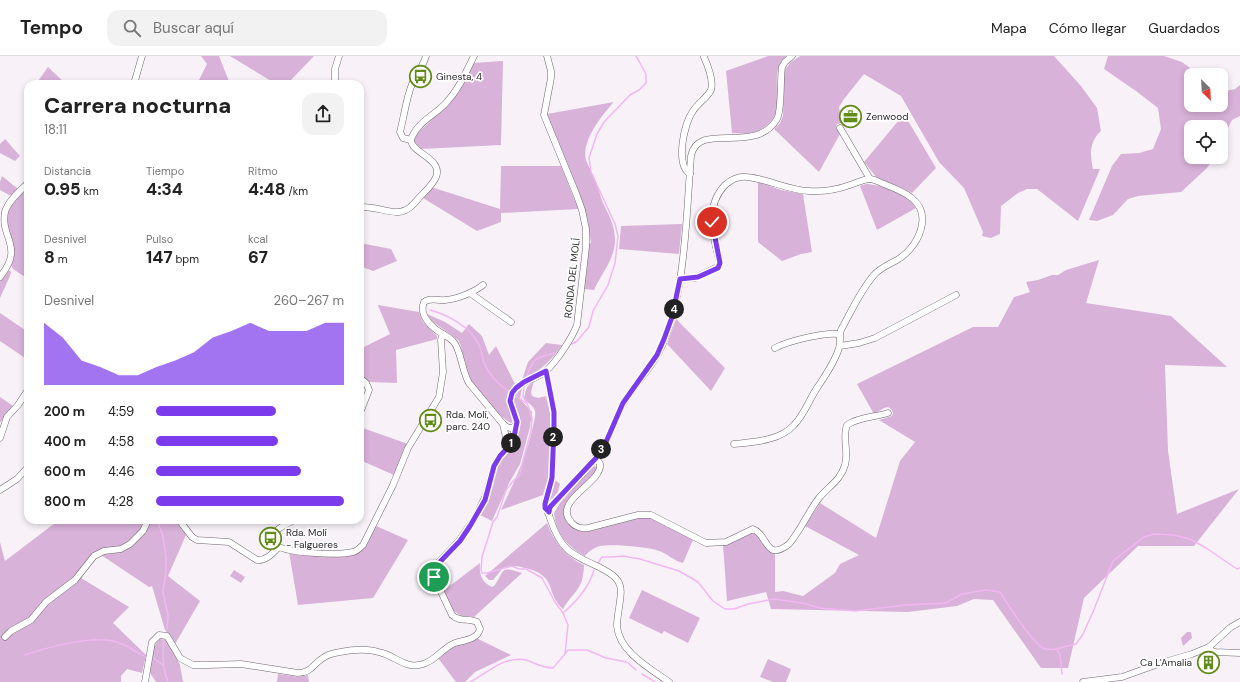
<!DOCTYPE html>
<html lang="es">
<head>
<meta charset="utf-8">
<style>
	:root { --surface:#fff; --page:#f2f2f2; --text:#222; --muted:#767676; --line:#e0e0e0; --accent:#7c3aed }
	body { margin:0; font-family:"DM Sans",sans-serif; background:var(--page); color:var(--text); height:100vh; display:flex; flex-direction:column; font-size:15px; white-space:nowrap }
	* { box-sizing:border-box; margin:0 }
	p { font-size:13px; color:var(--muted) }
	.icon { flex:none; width:22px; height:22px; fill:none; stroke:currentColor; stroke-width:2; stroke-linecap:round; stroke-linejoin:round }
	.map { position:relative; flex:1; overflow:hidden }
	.panel { position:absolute; left:24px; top:24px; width:340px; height:444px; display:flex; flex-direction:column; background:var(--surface); border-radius:12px; box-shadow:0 2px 6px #0003 }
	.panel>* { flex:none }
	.needle { width:26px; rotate:156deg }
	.tools { position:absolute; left:1184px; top:12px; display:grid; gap:8px }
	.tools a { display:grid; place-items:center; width:44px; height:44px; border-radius:8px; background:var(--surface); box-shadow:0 2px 6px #0003; font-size:20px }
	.pin { position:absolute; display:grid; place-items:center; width:34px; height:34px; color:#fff; margin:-17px; border:2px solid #fff; border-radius:50%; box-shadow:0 1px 4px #0007 }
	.km { position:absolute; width:20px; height:20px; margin:-10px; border-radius:50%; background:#222; color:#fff; font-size:11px; line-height:20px; text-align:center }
	.round { display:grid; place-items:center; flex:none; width:42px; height:42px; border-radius:12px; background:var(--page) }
	.summary { display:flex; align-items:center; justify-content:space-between; height:68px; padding:0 20px }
	h1 { font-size:22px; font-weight:800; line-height:30px }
	.metrics { display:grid; grid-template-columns:repeat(3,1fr); gap:6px; height:68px; padding:4px 20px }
	.metrics div { display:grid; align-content:center }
	.metrics b { font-size:17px; font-weight:800 }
	.metrics small { font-size:11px; font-weight:400 }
	.metrics p { font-size:11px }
	.chart { height:112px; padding:8px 20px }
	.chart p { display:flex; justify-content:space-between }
	.chart svg { width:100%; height:72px; margin-top:4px; fill:var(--accent); opacity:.7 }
	ul { padding:0 20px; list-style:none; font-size:13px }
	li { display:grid; grid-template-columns:64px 48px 1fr; align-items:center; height:30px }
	li i { height:10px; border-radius:5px; background:var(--accent) }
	header { display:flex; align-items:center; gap:24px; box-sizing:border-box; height:56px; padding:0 20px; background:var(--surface); border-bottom:1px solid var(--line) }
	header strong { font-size:19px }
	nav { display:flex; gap:22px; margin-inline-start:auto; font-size:14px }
	.search { width:280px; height:36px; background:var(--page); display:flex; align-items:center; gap:10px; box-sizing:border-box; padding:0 14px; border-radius:12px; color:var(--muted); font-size:15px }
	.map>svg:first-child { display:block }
	.green { fill:#d8b2d9 }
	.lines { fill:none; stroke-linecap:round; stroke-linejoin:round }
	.stream { stroke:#f2b7f3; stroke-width:1.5 }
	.street-casing { stroke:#6d676d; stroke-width:7 }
	.street { stroke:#fff; stroke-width:6 }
	.route-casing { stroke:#fff; stroke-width:8 }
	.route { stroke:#7c3aed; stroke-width:5 }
	.labels { text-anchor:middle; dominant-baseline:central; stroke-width:3.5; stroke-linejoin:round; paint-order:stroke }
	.poi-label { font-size:10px; fill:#2c292c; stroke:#fff; text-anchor:start }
	.street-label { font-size:10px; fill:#2c292c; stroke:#fff }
</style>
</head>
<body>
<header>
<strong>Tempo</strong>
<div class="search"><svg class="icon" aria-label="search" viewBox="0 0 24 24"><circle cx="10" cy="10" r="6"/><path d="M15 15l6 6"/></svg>Buscar aquí</div>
<nav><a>Mapa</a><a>Cómo llegar</a><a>Guardados</a></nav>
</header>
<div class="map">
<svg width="1240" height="626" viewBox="0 0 1240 626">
	<rect width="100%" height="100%" fill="#f8f2f8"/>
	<g class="green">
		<polygon points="201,0 219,0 230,28 197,28 207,8"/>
		<polygon points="230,0 314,0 291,24 294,28 272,28 271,25"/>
		<path d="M768 0H786C769 15 782 41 775 59 773 63 770 66 767 69 756 78 745 78 732 77L726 15Z"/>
		<path d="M800 0H1054L1081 30 1097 52 1101 75C1089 86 1090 98 1093 113H1100L1078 165 1037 133H1027L1018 137 1001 150 1000 178 991 182 982 180 983 176 964 132 939 106 901 40 864 18 844 43 839 51 842 67 837 68 836 71 840 78 819 116 774 73 780 67 783 60 784 15 790 7Z"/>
		<polygon points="1108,0 1164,0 1182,6 1200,19 1191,19 1191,49 1221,49 1221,36 1235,33 1240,29 1240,60 1232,64 1221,86 1221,71 1191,71 1191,101 1215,101 1206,113 1181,136 1138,140 1128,143 1113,159 1097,165 1089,164 1112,110 1121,98 1139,97 1153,93 1161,73 1158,52 1136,35 1104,13"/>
		<polygon points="503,5 501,89 421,93 416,88 414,84 417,78 450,46 459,36 473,7"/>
		<polygon points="48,11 66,28 36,28"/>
		<path d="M614 46C602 59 581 85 586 104 589 112 594 119 596 126 599 133 600 140 603 147 609 159 615 170 615 184 615 203 601 218 594 234L584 233 589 188 591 187 588 166 580 139 547 58Z"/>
		<polygon points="904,58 936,112 912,137 898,130 877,122 864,106"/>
		<polygon points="5,83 20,100 15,105 0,97 0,88"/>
		<polygon points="501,110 561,110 578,153 501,157 501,166 477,175 423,142 431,131 500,153"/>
		<polygon points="2,120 18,133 11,140 0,134 0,126"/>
		<polygon points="758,126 781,134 803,138 812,196 801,198 782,205 758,186"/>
		<path d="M866 128C883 129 907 136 916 152L877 174 860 130Z"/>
		<path d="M28 132V223L13 213 11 209C19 190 0 169 11 150 15 143 22 137 28 132Z"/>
		<polygon points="681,168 682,168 679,198 619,193 621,170"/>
		<polygon points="360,187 391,193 397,205 373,215 360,210"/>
		<path d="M1099 204 1086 247 1171 260 1227 311 1165 309 1168 395 1177 458 1239 433 1194 490H1138L1084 542 1068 612H1041L993 544 974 543 957 550 908 556 771 553 766 536 727 545 723 489 734 486 753 476C762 482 763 494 775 498V536L783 535 803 540 835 517 840 508 859 499 805 470 820 447 876 482 900 405 915 386 879 364 892 360 893 357C889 345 881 355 874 358L857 328 973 271H998L1014 241 1030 236 1026 226 1038 224 1052 219H1058L1066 214Z"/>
		<polygon points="9,214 11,216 10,220 0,242 0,226"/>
		<polygon points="377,247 378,249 419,256 423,266 437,280 437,283 396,294 397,327 369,326 360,317 360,293 390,278"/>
		<polygon points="0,257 28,276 28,304 0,285"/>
		<path d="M427 258 445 266 462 277 469 268 482 280 489 299 496 290 515 328C503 340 509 351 514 364L512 367 509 366 502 361 489 349 470 324 465 311 461 290 458 284 433 266Z"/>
		<polygon points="676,263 725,312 711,335 667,288"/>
		<path d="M546 287 562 289C551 305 540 315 522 324L528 306Z"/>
		<path d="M534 325 531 336 532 340 538 342 546 340 551 361V380L549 420 543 439 501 454C514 426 527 400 533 370 534 366 536 360 535 355 534 349 526 347 524 341L527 331Z"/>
		<polygon points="523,330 521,336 520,343 532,356 530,371 520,408 509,427 492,465 480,459 490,436 499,407 513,389 519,374 520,362 513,344 517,335"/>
		<polygon points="0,341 13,350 4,360 1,366 0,366"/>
		<polygon points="360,371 408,388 394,419 360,404"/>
		<path d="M595 410 597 411V414L567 446 564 455 565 461 569 468 580 475 586 476 639 462H650L693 484 683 507C674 505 668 498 659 495 648 491 607 487 597 491 592 493 588 496 585 500 567 491 556 477 554 457L560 447 592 411Z"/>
		<polygon points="555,424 560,428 558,436 548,447"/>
		<polygon points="59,464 174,464 186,479 168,520 200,545 175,588 171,580 165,574 152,530 149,531 101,499 96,501 81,522 129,551 113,567 146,599 142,617 127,613 121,620 121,626 0,626 0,486 5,505"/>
		<path d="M547 467C554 486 565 500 584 509 583 535 575 533 563 553 544 536 559 520 525 512 517 510 511 509 503 512L493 524H489L485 520Z"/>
		<polygon points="376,470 408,484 373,542 298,549 289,496 311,500 355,498"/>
		<path d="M480 507C479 517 481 526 492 531L495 529C505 513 500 510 522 517L474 561C451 560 453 553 443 535Z"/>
		<polygon points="234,514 245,521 241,527 230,520"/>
		<polygon points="642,534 700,562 688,587 664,575 662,578 629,562"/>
		<polygon points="1187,576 1191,576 1192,582 1183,590 1181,582"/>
		<polygon points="476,582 511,599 475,616 465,626 456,626 438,602 452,592"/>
		<polygon points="160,583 167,584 180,609 183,626 156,626 150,617 152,593"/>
		<polygon points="768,603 791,613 786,626 773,626 760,621"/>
		<polygon points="278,618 299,621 308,619 309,626 277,626"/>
	</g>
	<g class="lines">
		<g class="stream">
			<path d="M430 254C448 259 471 271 479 289 482 295 482 301 484 307 489 319 498 328 508 335"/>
			<polyline points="572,288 577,285 589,271 593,255 608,229 615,207 618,180 615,168 591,116 589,102 597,78 604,66 630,39 639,34 646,27 646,18 636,0"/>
			<path d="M527 320C532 303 537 301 554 297"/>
			<polyline points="524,329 523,341 527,347 532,362 531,375 519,420 513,425 506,434 497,461 493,466 482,501 481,514 482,517 487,517 512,510 519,513 526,513 542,522 555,546 563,557"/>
			<polyline points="516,340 526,347"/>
			<polyline points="157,464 163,480 166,502 166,515 163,536 168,559 167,573"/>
			<path d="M598 507 602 501H612L623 500 640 503 679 515 698 526 713 545 725 553H734L748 548 774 543 802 547 820 552 855 555 906 549 946 547 962 538 986 534 1000 536C1008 549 1032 586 1043 592 1047 594 1051 594 1056 593L1060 598 1062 618"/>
			<path d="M164 584C162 597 163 614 168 626"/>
			<polyline points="1056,593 1076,588 1083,578 1093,556 1113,505 1144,481 1154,478 1173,479 1190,483 1206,492 1237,513 1240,512"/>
			<path d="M565 598 568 569 563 557C576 546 589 531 594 514"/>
			<path d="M25 599C48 591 93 579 117 586 127 589 135 596 144 600"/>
			<polyline points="153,602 163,609"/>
			<polyline points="642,618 655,626"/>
			<path d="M470 626C487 617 505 599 526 604 535 607 542 612 553 612L565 598 568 594H587L606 602 627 606 636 614"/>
		</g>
		<defs>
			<g id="street">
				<polyline points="134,28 142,0"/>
				<polyline points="335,28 335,13 339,0"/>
				<polyline points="840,72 870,123"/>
				<path d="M411 84 403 82 400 76C404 61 406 43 412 28 416 18 423 11 426 0"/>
				<path d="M690 118C675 108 684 68 693 55 697 48 708 41 711 34 714 24 708 10 704 1"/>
				<path d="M360 151C374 150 388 157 399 156 408 155 413 149 418 143 424 136 433 129 436 121 444 101 405 96 412 81 418 66 436 58 446 47 459 33 466 16 474 0"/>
				<path d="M0 221C25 190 0 183 5 156 8 145 20 135 28 127"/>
				<path d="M680 223 695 222 718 211 720 207C713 181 704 151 725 129 731 124 739 120 747 121 768 123 787 134 809 135 823 136 836 134 850 129 856 127 864 123 870 123 875 123 880 127 884 128 902 135 926 144 922 168 920 183 909 197 897 204 888 209 880 212 874 219 860 235 851 256 841 274 839 280 841 286 839 292 835 306 825 320 817 332 809 344 804 359 794 369 780 385 753 386 734 388"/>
				<polyline points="470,237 511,266"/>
				<path d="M443 278C432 272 418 259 424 246 430 241 438 245 445 244 458 243 474 236 483 229"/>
				<polyline points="840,290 859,287 875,282 956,239"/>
				<path d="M775 292C788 285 825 276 839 278"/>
				<path d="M546 315 554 356V372L552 422 545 448C545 453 549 457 550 462 560 493 570 498 599 511 606 515 614 518 618 525 623 533 620 543 619 552 618 558 617 564 617 570 619 596 651 613 669 626"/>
				<polyline points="360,322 366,327 369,334 360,357"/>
				<polyline points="503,368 507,386 505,393"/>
				<polyline points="0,382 7,361 18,349 28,334"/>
				<path d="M596 402 600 408C603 427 552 444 571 466 575 471 582 473 588 472L638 459H651L706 487 726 486 753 473C768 478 765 507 789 488 801 474 808 456 819 442 828 431 841 424 845 409 849 396 842 381 847 369 858 361 876 361 888 357"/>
				<polyline points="0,434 17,423 28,411"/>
				<path d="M549 456 550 451C569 431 592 411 605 387 612 375 616 361 623 348 633 330 649 315 659 296 686 240 686 162 691 100 698 64 755 100 777 63 782 55 780 23 782 11L785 6 792 0"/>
				<path d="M179 464 192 481 197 484 229 486 257 504C266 505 273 497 279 491"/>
				<path d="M295 464C286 468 269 475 273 488 285 497 337 500 353 496 357 495 360 492 363 489L393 429 408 392 439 341 443 316 441 284 443 278C446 280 450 282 453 285 461 293 462 316 469 327L503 368C507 372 512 374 516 369L517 366C515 359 509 350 511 342 514 325 535 325 546 315 557 305 572 282 577 269L586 191V173L582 154 577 140 544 59 551 22V15L547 0"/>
				<polyline points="5,581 11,575 31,564 46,546 75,524 94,500 104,495 121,493 130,488 143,475 148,464"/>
				<polyline points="1209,591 1212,595 1215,596 1240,597"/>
				<path d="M145 626 152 586 159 579 167 580 180 602 193 609H208L241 608 298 617C311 617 313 608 323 602 328 598 334 597 340 596 355 593 368 592 382 597 394 600 406 612 419 609 434 607 442 592 455 587 464 584 477 584 480 573L477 566C469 562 459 566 452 559L434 521V514L437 508 459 485 476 460 486 439 494 410 500 400 511 388 516 369"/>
				<polyline points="1083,626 1122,621 1161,607 1192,598 1209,591 1231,571 1240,566"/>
			</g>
		</defs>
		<use href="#street" class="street-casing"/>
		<use href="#street" class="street"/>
	</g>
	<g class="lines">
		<defs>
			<polyline id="route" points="434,521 433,516 435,511 460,485 470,470 485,444 494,410 500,400 511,388 514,381 517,366 510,345 512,337 516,332 524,326 546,315 554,356 554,372 552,422 545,448 545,452 549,456 550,451 596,402 606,386 623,347 657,299 664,283 672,261 680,223 698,221 718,212 720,207 712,166"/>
		</defs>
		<use href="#route" class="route-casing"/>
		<use href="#route" class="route"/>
	</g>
	<defs>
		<symbol id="bus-ring" viewBox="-11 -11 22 22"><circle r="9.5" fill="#fff" stroke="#628c1a" stroke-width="1.5"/><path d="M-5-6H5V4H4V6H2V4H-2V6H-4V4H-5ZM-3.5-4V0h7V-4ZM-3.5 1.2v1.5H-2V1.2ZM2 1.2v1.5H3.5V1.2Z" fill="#628c1a"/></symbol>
		<symbol id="office-ring" viewBox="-11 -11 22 22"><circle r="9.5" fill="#fff" stroke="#628c1a" stroke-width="1.5"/><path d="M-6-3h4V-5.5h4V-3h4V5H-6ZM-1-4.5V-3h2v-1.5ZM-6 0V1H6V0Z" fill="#628c1a"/></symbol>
		<symbol id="building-ring" viewBox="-11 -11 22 22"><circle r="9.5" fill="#fff" stroke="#628c1a" stroke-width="1.5"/><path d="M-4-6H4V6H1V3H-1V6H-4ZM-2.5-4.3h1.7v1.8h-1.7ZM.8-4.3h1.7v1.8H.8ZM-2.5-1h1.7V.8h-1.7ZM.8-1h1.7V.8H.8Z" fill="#628c1a"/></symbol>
	</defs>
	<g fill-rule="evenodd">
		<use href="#bus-ring" x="408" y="8" width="25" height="25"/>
		<use href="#office-ring" x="838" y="48" width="25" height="25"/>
		<use href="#bus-ring" x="418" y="352" width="25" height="25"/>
		<use href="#bus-ring" x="258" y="470" width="25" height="25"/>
		<use href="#building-ring" x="1196" y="594" width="25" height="25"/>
	</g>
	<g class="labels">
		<g class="poi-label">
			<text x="436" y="20">Ginesta, 4</text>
			<text x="866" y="60">Zenwood</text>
			<text x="446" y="358">Rda. Molí,<tspan x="446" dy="12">parc. 240</tspan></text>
			<text x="286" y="476">Rda. Molí<tspan x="286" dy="12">- Falgueres</tspan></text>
			<text x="1192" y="606" text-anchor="end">Ca L'Amalia</text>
		</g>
		<g class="street-label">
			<text transform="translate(572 222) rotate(-84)">RONDA DEL MOLÍ</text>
		</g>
	</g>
</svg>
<div class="tools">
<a><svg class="needle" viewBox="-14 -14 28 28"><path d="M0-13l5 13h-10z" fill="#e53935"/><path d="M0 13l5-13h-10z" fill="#767676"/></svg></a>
<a><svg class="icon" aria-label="locate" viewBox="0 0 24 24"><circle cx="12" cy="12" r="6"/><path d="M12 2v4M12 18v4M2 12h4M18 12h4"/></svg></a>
</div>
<div class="pin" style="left:434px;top:521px;background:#1e9e55"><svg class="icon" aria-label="arrive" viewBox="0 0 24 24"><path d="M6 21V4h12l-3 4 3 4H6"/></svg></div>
<div class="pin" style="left:712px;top:166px;background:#d93025"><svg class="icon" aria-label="check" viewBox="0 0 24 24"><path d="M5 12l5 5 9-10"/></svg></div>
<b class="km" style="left:511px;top:387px">1</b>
<b class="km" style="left:553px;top:381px">2</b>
<b class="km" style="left:601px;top:393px">3</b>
<b class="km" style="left:674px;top:253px">4</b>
<section class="panel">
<div class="summary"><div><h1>Carrera nocturna</h1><p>18:11</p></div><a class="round"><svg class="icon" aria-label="share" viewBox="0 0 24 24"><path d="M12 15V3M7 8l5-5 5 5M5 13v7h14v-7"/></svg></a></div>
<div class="metrics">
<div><p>Distancia</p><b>0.95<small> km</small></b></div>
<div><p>Tiempo</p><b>4:34</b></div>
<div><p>Ritmo</p><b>4:48<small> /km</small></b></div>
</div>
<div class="metrics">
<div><p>Desnivel</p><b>8<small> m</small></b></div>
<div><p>Pulso</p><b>147<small> bpm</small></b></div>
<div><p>kcal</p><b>67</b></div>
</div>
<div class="chart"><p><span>Desnivel</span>260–267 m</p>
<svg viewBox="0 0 160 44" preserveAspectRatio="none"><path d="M0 44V6L10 15L20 29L30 33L40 38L50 38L60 33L70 29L80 24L90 15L100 11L110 6L120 11L130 11L140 11L150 6L160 6V44z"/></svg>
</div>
<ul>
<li><b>200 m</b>4:59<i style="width:64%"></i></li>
<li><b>400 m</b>4:58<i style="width:65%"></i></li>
<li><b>600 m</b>4:46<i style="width:77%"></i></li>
<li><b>800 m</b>4:28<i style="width:100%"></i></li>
</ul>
</section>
</div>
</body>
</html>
